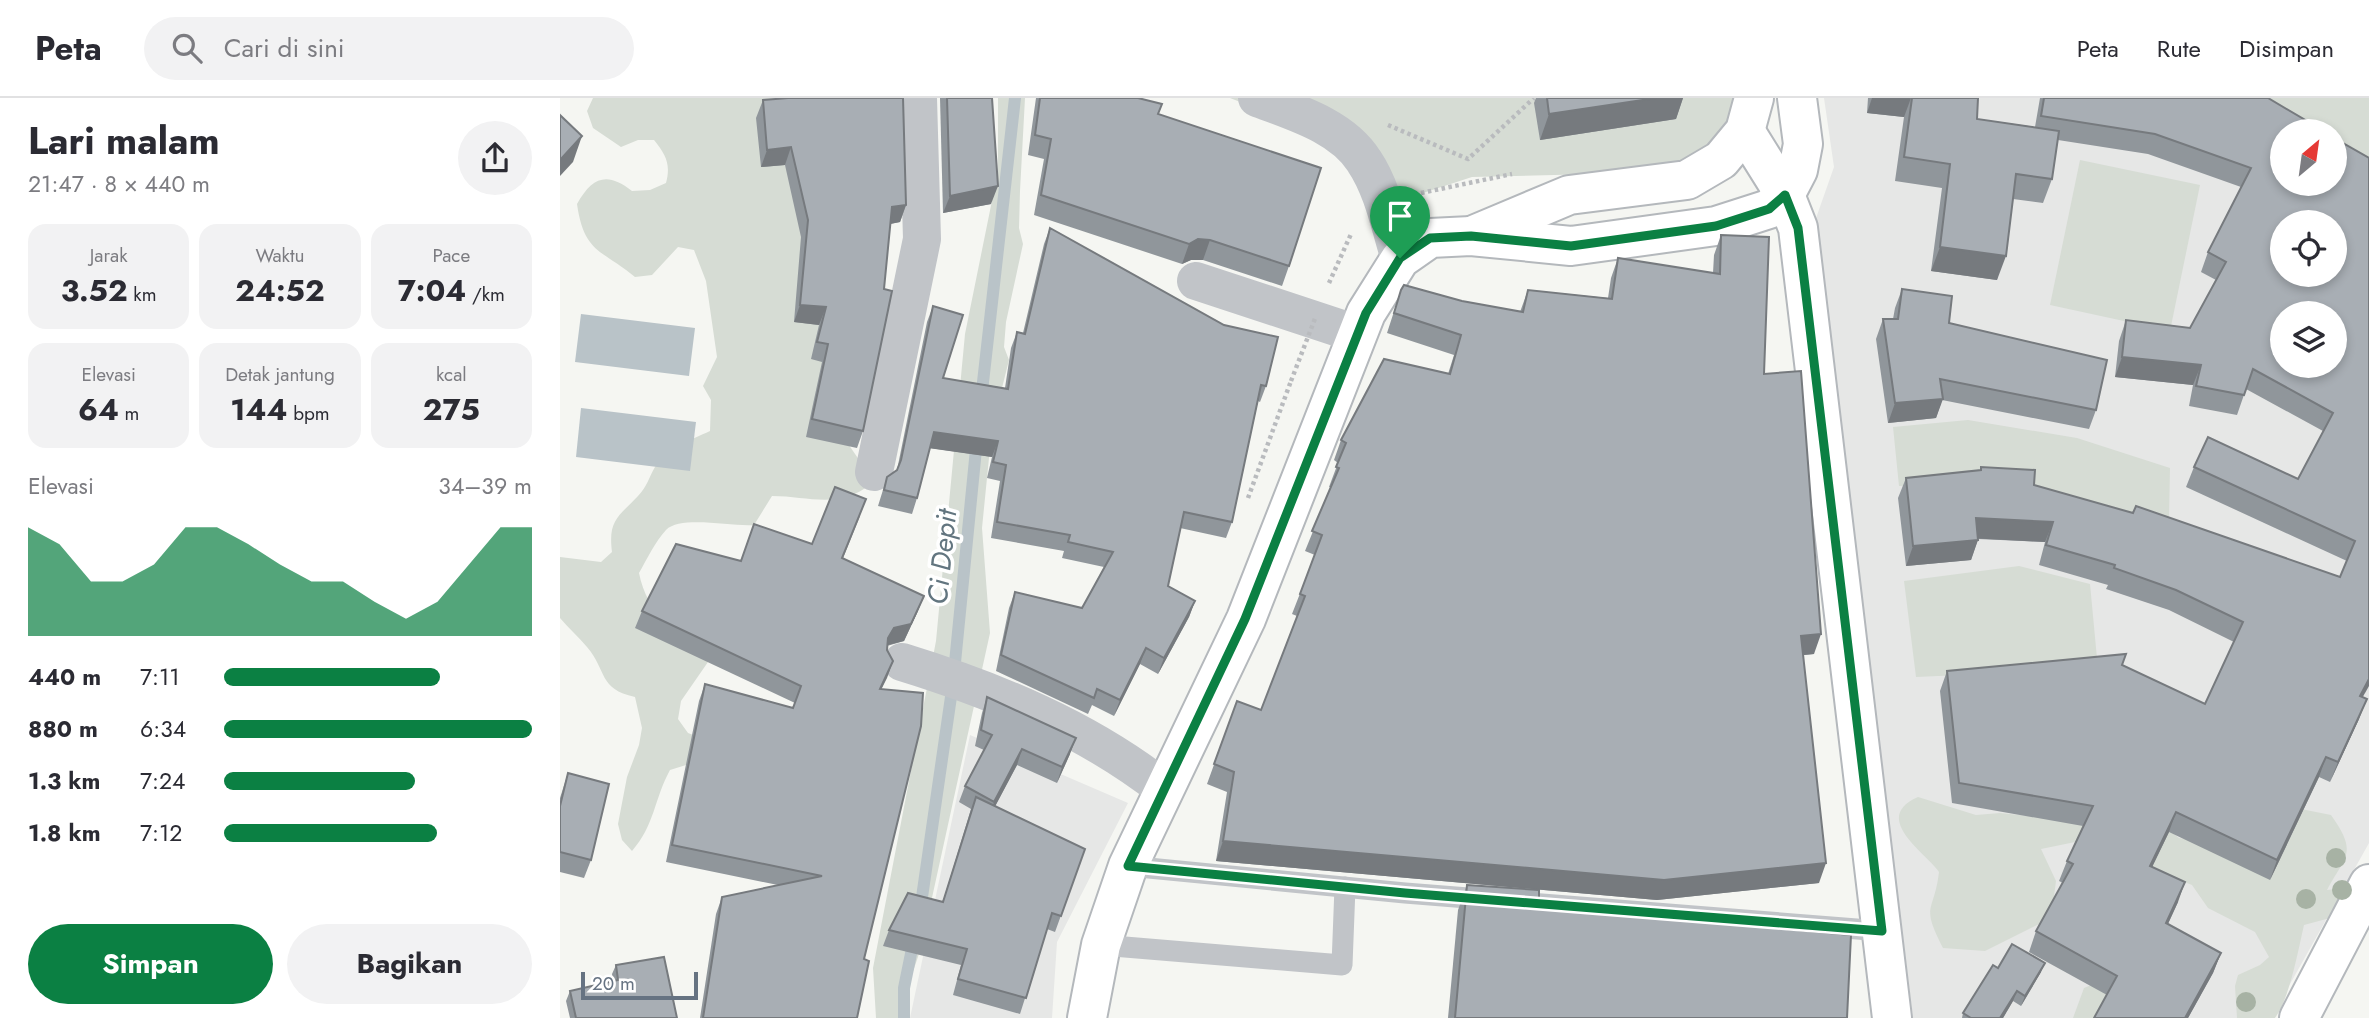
<!DOCTYPE html>
<html lang="id">
<head>
<meta charset="utf-8">
<style>
	:root { --surface:#fff; --page:#f2f2f3; --text:#2b2b33; --muted:#7c7c81; --line:#e1e1e2; --accent:#0b8043 }
	body { margin:0; font-family:Jost,sans-serif; background:var(--page); color:var(--text); height:100vh; display:flex; flex-direction:column; font-size:26px; white-space:nowrap }
	* { box-sizing:border-box; margin:0 }
	p { font-size:23px; color:var(--muted) }
	.icon { flex:none; width:38px; height:38px; fill:none; stroke:currentColor; stroke-width:2; stroke-linecap:round; stroke-linejoin:round }
	.map { position:relative; flex:1; overflow:hidden }
	.side { display:flex; flex-direction:column; background:var(--surface); width:560px }
	.side>* { flex:none }
	.needle { width:46px; rotate:29deg }
	.controls { position:absolute; left:1710px; top:21px; display:grid; gap:14px }
	.controls a { display:grid; place-items:center; width:77px; height:77px; border-radius:50%; background:var(--surface); box-shadow:0 4px 10px #0003; font-size:35px }
	.scale { position:absolute; left:21px; bottom:18px; width:117px; box-sizing:border-box; padding-left:7px; border:4px solid #667382; border-top:0; font-size:19px; line-height:24px; white-space:nowrap; color:#667382; -webkit-text-stroke:5px #fff; paint-order:stroke }
	.pin { position:absolute; display:grid; place-items:center; width:60px; height:60px; color:#fff; margin:-72px -30px; border-radius:50% 50% 50% 0; rotate:-45deg; box-shadow:0 0 7px #0007 }
	.pin .icon { rotate:45deg }
	.round { display:grid; place-items:center; flex:none; width:74px; height:74px; border-radius:37px; background:var(--page) }
	.headline { display:flex; align-items:center; justify-content:space-between; height:119px; padding:0 28px }
	h1 { font-size:38px; font-weight:700; line-height:52px }
	.stats { display:grid; grid-template-columns:repeat(3,1fr); gap:10px; height:119px; padding:7px 28px }
	.stats div { display:grid; align-content:center; border-radius:18px; background:var(--page); text-align:center }
	.stats b { font-size:30px; font-weight:700 }
	.stats small { font-size:19px; font-weight:400 }
	.stats p { font-size:19px }
	.chart { height:196px; padding:14px 28px }
	.chart p { display:flex; justify-content:space-between }
	.chart svg { width:100%; height:126px; margin-top:7px; fill:var(--accent); opacity:.7 }
	.button { display:flex; gap:14px; margin-top:auto; padding:14px 28px }
	.button a { flex:1; height:80px; border-radius:42px; background:var(--accent); color:#fff; font-size:28px; font-weight:700; line-height:80px; text-align:center }
	.button a+a { background:var(--page); color:var(--text) }
	ul { padding:0 28px; list-style:none; font-size:23px }
	li { display:grid; grid-template-columns:112px 84px 1fr; align-items:center; height:52px }
	li i { height:18px; border-radius:9px; background:var(--accent) }
	header { display:flex; align-items:center; gap:42px; box-sizing:border-box; height:98px; padding:0 35px; background:var(--surface); border-bottom:2px solid var(--line) }
	header strong { font-size:33px }
	nav { display:flex; gap:38px; margin-inline-start:auto; font-size:24px }
	.search { width:490px; height:63px; background:var(--page); display:flex; align-items:center; gap:18px; box-sizing:border-box; padding:0 24px; border-radius:38px; color:var(--muted); font-size:26px }
	main { display:flex; flex:1; min-height:0 }
	.map>svg:first-child { display:block }
	.built { fill:#e6e7e6; fill-rule:evenodd }
	.green { fill:#d6dcd4 }
	.water { fill:#b9c3c8 }
	.lines { fill:none; stroke-linecap:round; stroke-linejoin:round }
	.stream { stroke:#b9c3c8; stroke-width:12 }
	.secondary-casing { stroke:#b4b8bc; stroke-width:42 }
	.primary-casing { stroke:#b4b8bc; stroke-width:42 }
	.path { stroke:#b9bbbe; stroke-width:4.5; stroke-dasharray:3.5 3.5; stroke-linecap:butt }
	.lane { stroke:#c1c4c8; stroke-width:21 }
	.street { stroke:#c1c4c8; stroke-width:38 }
	.secondary { stroke:#fff; stroke-width:38 }
	.primary { stroke:#fff; stroke-width:38 }
	.path-bridge { stroke:#b9bbbe; stroke-width:4.5; stroke-dasharray:3.5 3.5; stroke-linecap:butt }
	.tree { fill:#a7b2a4 }
	.wall { fill:#90969b }
	.shaded-wall { fill:#767a7e }
	.building { fill:#a8aeb4; stroke:#767a7e; stroke-width:2; fill-rule:evenodd }
	.route-casing { stroke:#fff; stroke-width:14 }
	.route { stroke:#0b8043; stroke-width:9 }
	.labels { text-anchor:middle; dominant-baseline:central; stroke-width:7; stroke-linejoin:round; paint-order:stroke }
	.water-label { font-size:28px; font-style:italic; fill:#62757f; stroke:#fff }
</style>
</head>
<body>
<header>
<strong>Peta</strong>
<div class="search"><svg class="icon" aria-label="search" viewBox="0 0 24 24"><circle cx="10" cy="10" r="6"/><path d="M15 15l6 6"/></svg>Cari di sini</div>
<nav><a>Peta</a><a>Rute</a><a>Disimpan</a></nav>
</header>
<main>
<section class="side">
<div class="headline"><div><h1>Lari malam</h1><p>21:47 · 8 × 440 m</p></div><a class="round"><svg class="icon" aria-label="share" viewBox="0 0 24 24"><path d="M12 15V3M7 8l5-5 5 5M5 13v7h14v-7"/></svg></a></div>
<div class="stats">
<div><p>Jarak</p><b>3.52<small> km</small></b></div>
<div><p>Waktu</p><b>24:52</b></div>
<div><p>Pace</p><b>7:04<small> /km</small></b></div>
</div>
<div class="stats">
<div><p>Elevasi</p><b>64<small> m</small></b></div>
<div><p>Detak jantung</p><b>144<small> bpm</small></b></div>
<div><p>kcal</p><b>275</b></div>
</div>
<div class="chart"><p><span>Elevasi</span>34–39 m</p>
<svg viewBox="0 0 160 44" preserveAspectRatio="none"><path d="M0 44V6L10 12L20 25L30 25L40 19L50 6L60 6L70 12L80 19L90 25L100 25L110 32L120 38L130 32L140 19L150 6L160 6V44z"/></svg>
</div>
<ul>
<li><b>440 m</b>7:11<i style="width:70%"></i></li>
<li><b>880 m</b>6:34<i style="width:100%"></i></li>
<li><b>1.3 km</b>7:24<i style="width:62%"></i></li>
<li><b>1.8 km</b>7:12<i style="width:69%"></i></li>
</ul>
<div class="button"><a>Simpan</a><a>Bagikan</a></div>
</section>
<div class="map">
<svg width="1809" height="920" viewBox="0 0 1809 920">
	<rect width="100%" height="100%" fill="#f5f6f2"/>
	<g class="built">
		<path d="M1264 0H1809V745L1711 920H1353L1255 123 1274 69ZM1722 33H1774V86H1722ZM1722 124H1774V177H1722ZM1722 215H1774V268H1722Z"/>
		<polygon points="410,637 568,705 497,844 492,920 350,920"/>
	</g>
	<g class="green">
		<path d="M33 0H320L267 218 282 337 304 369 311 386C278 412 249 398 212 398L194 427C172 429 121 417 106 432 95 444 87 461 79 475 87 516 117 538 148 564L121 603 118 621 128 635 144 641 126 667 110 672C94 701 95 727 72 753L62 742 58 726 67 679 79 647 82 630 75 599C38 591 47 572 27 549 19 539 8 530 0 520V459L41 464 52 454C48 422 58 419 78 398 87 389 89 379 95 369 107 350 131 342 150 333L151 302 143 288 157 259 146 183 134 152 118 149 92 177 75 179C43 152 24 156 17 106 32 79 47 73 72 93L90 92 106 85C111 66 106 57 94 42H78L61 49 33 30 27 13Z"/>
		<polygon points="438,0 465,0 460,93 459,130 463,146 446,224 444,249 449,262 432,330 422,430 430,535 361,850 345,897 344,920 316,920 313,870 376,543 405,236 438,73"/>
		<polygon points="670,0 1182,0 1183,3 1145,55 1076,75 912,79 829,106 777,42"/>
		<polygon points="1684,0 1809,0 1809,71 1775,51 1774,33 1743,33"/>
		<polygon points="1520,62 1640,87 1610,233 1490,207"/>
		<polygon points="1408,322 1517,340 1610,370 1609,421 1522,409 1470,386 1339,388 1333,329"/>
		<polygon points="1459,468 1530,486 1538,571 1356,579 1344,483"/>
		<path d="M1358 699 1416 717 1440 715 1610 733 1619 740 1632 742 1731 709 1771 717C1798 755 1786 757 1767 792L1793 789 1770 820 1744 827C1738 853 1730 899 1715 920H1677L1675 888 1678 877 1700 867 1709 859 1695 834 1648 810 1632 787 1520 743 1481 751 1496 783 1493 806 1481 825 1425 853 1383 850C1360 805 1374 816 1379 774 1366 755 1310 720 1358 699Z"/>
		<polygon points="1536,885 1588,920 1513,920 1524,890"/>
	</g>
	<g class="water">
		<polygon points="21,216 135,230 129,278 15,264"/>
		<polygon points="21,310 136,324 130,373 16,359"/>
	</g>
	<g class="lines">
		<g class="stream">
			<polyline points="421,302 455,0"/>
			<polyline points="360,813 393,585 417,341"/>
			<polyline points="344,920 344,890 354,841"/>
		</g>
		<defs>
			<polyline id="secondary" points="1185,33 1225,97 1238,130 1332,920"/>
			<g id="primary">
				<polyline points="916,136 1009,97 1127,82 1161,62 1185,33 1194,0"/>
				<polyline points="527,920 541,847 568,768 686,521 806,215 840,161 870,140 911,138 1011,148 1156,128 1209,111 1225,97 1238,72 1243,46 1237,0"/>
				<polyline points="1739,920 1809,786"/>
			</g>
		</defs>
		<use href="#secondary" class="secondary-casing"/>
		<use href="#primary" class="primary-casing"/>
		<g class="path">
			<polyline points="828,27 908,61 974,0"/>
			<polyline points="861,95 952,76"/>
			<polyline points="769,185 791,136"/>
			<polyline points="688,400 731,283"/>
		</g>
		<g class="lane">
			<polyline points="568,768 845,795 1322,833"/>
			<polyline points="541,847 782,867 785,789"/>
		</g>
		<g class="street">
			<path d="M697 0C734 14 782 28 804 63 823 91 830 129 840 161"/>
			<polyline points="636,183 797,236"/>
			<polyline points="314,374 362,141 358,0"/>
			<path d="M342 564C436 593 526 630 604 691"/>
		</g>
		<use href="#secondary" class="secondary"/>
		<use href="#primary" class="primary"/>
		<polyline class="path-bridge" points="731,283 756,218"/>
	</g>
	<g class="tree">
		<circle cx="1776" cy="760" r="10"/>
		<circle cx="1782" cy="792" r="10"/>
		<circle cx="1746" cy="801" r="10"/>
		<circle cx="1686" cy="904" r="10"/>
	</g>
	<g class="wall">
		<polygon points="380,0 432,0 431,106 383,115"/>
		<polygon points="476,0 578,0 598,16 729,168 722,188 643,162 631,162 622,166 474,117 484,61 468,57"/>
		<polygon points="976,0 1123,0 1116,21 980,42 974,5"/>
		<polygon points="1308,0 1418,0 1417,21 1475,29 1480,0 1708,0 1774,40 1803,599 1799,621 1770,684 1759,679 1710,782 1609,734 1592,769 1618,804 1608,826 1661,855 1653,875 1628,920 1534,920 1547,897 1469,854 1476,833 1503,785 1499,783 1507,763 1523,728 1392,705 1380,593 1387,573 1562,567 1645,606 1674,544 1609,512 1546,491 1548,487 1479,467 1485,444 1418,441 1411,462 1346,468 1338,400 1346,380 1420,372 1421,369 1474,387 1780,479 1787,463 1626,389 1634,369 1738,381 1763,333 1686,291 1677,317 1629,308 1633,287 1555,279 1559,243 1566,222 1630,230 1656,182 1641,174 1648,154 1681,89 1588,56 1498,42 1492,81 1483,105 1453,101 1437,182 1371,173 1382,90 1335,83 1344,19 1307,15"/>
		<polygon points="203,2 346,107 340,124 330,126 303,333 297,350 246,339 262,264 251,261 259,227 234,224 241,139 225,67 201,69 196,20"/>
		<polygon points="490,130 706,288 700,304 698,303 672,424 666,440 620,430 608,488 635,503 629,519 598,576 580,566 554,618 532,607 528,616 436,573 449,510 455,494 522,510 544,469 502,460 504,453 431,440 440,383 427,380 432,359 370,350 357,400 352,416 318,408 327,379 337,372 367,224 373,208 383,280 445,290 451,250 457,234 463,235 484,146"/>
		<polygon points="1161,137 1204,276 1254,556 1243,557 1259,785 1097,802 656,763 667,694 647,686 677,603 701,612 737,518 732,516 755,457 745,453 771,389 769,389 778,365 774,362 781,342 888,276 894,257 827,235 841,192 960,214 968,192 1048,200 1051,180 1058,160 1153,175 1154,157"/>
		<polygon points="1342,191 1389,225 1536,312 1529,331 1382,302 1376,320 1328,325 1316,241 1323,221 1333,221 1335,210"/>
		<polygon points="300,418 283,460 364,498 357,515 344,543 327,548 327,552 333,563 321,591 304,861 297,920 140,920 156,816 162,799 218,787 106,764 139,603 145,586 233,610 235,605 75,530 82,513 181,463 252,446"/>
		<polygon points="427,599 510,656 497,685 457,667 435,708 525,751 495,834 487,831 460,916 393,897 401,867 323,848 329,832 383,803 411,711 399,704 405,688 424,652 415,648 422,615"/>
		<polygon points="8,675 31,762 24,780 0,774 0,700"/>
		<polygon points="907,787 979,808 1287,920 888,920 898,812"/>
		<polygon points="56,867 117,920 10,920 6,903 10,893 53,883 52,876"/>
		<polygon points="1438,870 1481,874 1461,908 1453,903 1443,920 1402,920 1403,915"/>
	</g>
	<g class="shaded-wall">
		<polygon points="1096,0 1123,0 1116,21 980,42 989,16"/>
		<polygon points="1312,0 1351,0 1344,19 1307,15"/>
		<polygon points="22,38 13,64 0,78 0,62"/>
		<polygon points="231,49 225,67 201,69 207,52"/>
		<polygon points="438,88 431,106 383,115 390,98"/>
		<polygon points="346,107 340,124 325,127 332,109"/>
		<polygon points="638,141 650,142 643,162 631,162 622,166 629,146"/>
		<polygon points="1380,149 1446,158 1437,182 1371,173"/>
		<polygon points="240,207 266,209 259,227 234,224"/>
		<polygon points="1562,259 1641,267 1633,287 1555,279"/>
		<polygon points="1383,301 1376,320 1328,325 1335,305"/>
		<polygon points="374,334 438,343 432,359 368,350"/>
		<polygon points="1416,420 1493,424 1485,444 1408,440"/>
		<polygon points="1418,442 1411,462 1346,468 1353,448"/>
		<polygon points="364,498 357,515 344,543 328,547 321,557 328,540 334,530"/>
		<polygon points="635,503 629,519 598,576 604,560"/>
		<polygon points="1261,536 1254,556 1234,558 1241,538"/>
		<polygon points="586,550 580,566 554,618 560,602"/>
		<polygon points="333,563 327,580 313,608 320,591"/>
		<polygon points="1809,581 1809,588 1792,618 1800,598"/>
		<polygon points="1807,601 1799,621 1770,684 1778,664"/>
		<polygon points="516,640 510,656 497,685 502,669"/>
		<polygon points="462,651 457,667 429,720 434,704"/>
		<polygon points="1766,659 1759,679 1710,782 1717,762"/>
		<polygon points="1616,714 1609,734 1583,788 1590,768"/>
		<polygon points="663,743 1266,765 1259,785 1097,802 656,763"/>
		<polygon points="1625,784 1618,804 1599,845 1606,825"/>
		<polygon points="1661,855 1653,875 1628,920 1625,920"/>
		<polygon points="1485,865 1481,874 1461,908 1465,898"/>
		<polygon points="1457,893 1453,903 1443,920 1440,920"/>
	</g>
	<g class="building">
		<polygon points="228,0 343,0 346,107 332,109 324,191 332,193 303,333 252,321 268,246 257,244 266,209 240,207 248,122 231,49 207,52 203,2"/>
		<polygon points="387,0 432,0 438,88 390,98"/>
		<polygon points="480,0 578,0 602,6 598,16 761,70 729,168 650,142 638,141 629,146 481,97 491,41 475,37"/>
		<polygon points="987,0 1096,0 989,16"/>
		<polygon points="1352,0 1418,0 1417,21 1499,33 1492,81 1456,76 1446,158 1380,149 1390,66 1344,59"/>
		<path d="M1484 0H1708L1764 33H1722V86H1774V40L1809 60V581L1800 598 1807 601 1778 664 1766 659 1717 762 1616 714 1590 768 1625 784 1606 825 1661 855 1625 920H1534L1557 878 1476 833 1513 766 1507 763 1533 708 1399 685 1387 573 1566 556 1562 567 1645 606 1683 524 1616 492 1554 470 1555 467 1486 447 1493 424 1416 420 1418 442 1353 448 1346 380 1421 372V369L1475 372 1474 387 1573 415 1576 408 1780 479 1795 443 1634 369 1648 339 1738 381 1773 315 1693 271 1684 297 1636 288 1641 267 1562 259 1566 222 1630 230 1666 164 1648 154 1691 70 1595 36 1481 18ZM1722 124H1774V177H1722ZM1722 215H1774V268H1722Z"/>
		<polygon points="0,17 22,38 0,62"/>
		<polygon points="490,130 664,227 718,239 706,288 701,287 672,424 624,414 608,488 635,503 604,560 586,550 560,602 537,591 534,600 441,557 455,494 522,510 553,454 508,444 510,437 437,424 446,367 433,364 438,343 374,334 357,400 324,392 327,379 337,372 341,362 373,208 403,217 383,280 448,291 457,234 465,236"/>
		<polygon points="1161,137 1209,139 1204,276 1241,273 1261,536 1241,538 1266,765 1104,782 663,743 674,674 654,666 677,603 701,612 745,498 740,496 762,437 752,433 779,370 776,369 786,345 781,342 824,261 890,276 901,237 834,215 841,192 844,187 902,203 963,214 968,192 1052,201 1058,160 1160,176"/>
		<polygon points="1342,191 1392,198 1389,225 1547,262 1536,312 1380,281 1383,301 1335,305 1323,221 1338,221"/>
		<polygon points="275,389 306,401 282,460 364,498 351,526 334,530 328,540 327,552 333,563 320,591 363,595 361,628 304,861 309,863 297,920 143,920 162,799 262,778 112,747 145,586 233,610 241,588 82,513 116,446 181,463 194,426 252,446"/>
		<polygon points="427,599 516,640 502,669 462,651 434,704 405,688 432,637 421,632"/>
		<polygon points="8,675 49,686 31,762 0,754 0,708"/>
		<polygon points="416,699 525,751 501,818 492,815 466,900 398,881 407,851 329,832 348,795 383,804"/>
		<polygon points="907,787 979,792 979,808 1291,837 1287,920 895,920"/>
		<polygon points="1452,846 1485,865 1465,898 1457,893 1440,920 1411,920 1403,915 1433,867 1438,870"/>
		<polygon points="104,859 117,920 16,920 10,893 58,882 56,867"/>
	</g>
	<g class="lines">
		<defs>
			<polygon id="route" points="1225,97 1238,130 1322,833 845,795 568,768 685,521 806,215 840,160 870,140 911,138 1011,148 1156,128 1209,111"/>
		</defs>
		<use href="#route" class="route-casing"/>
		<use href="#route" class="route"/>
	</g>
	<g class="labels">
		<g class="water-label">
			<text transform="translate(382 459) rotate(-84)">Ci Depit</text>
		</g>
	</g>
</svg>
<div class="controls">
<a><svg class="needle" viewBox="-14 -14 28 28"><path d="M0-13l5 13h-10z" fill="#e53935"/><path d="M0 13l5-13h-10z" fill="#7c7c81"/></svg></a>
<a><svg class="icon" aria-label="locate" viewBox="0 0 24 24"><circle cx="12" cy="12" r="6"/><path d="M12 2v4M12 18v4M2 12h4M18 12h4"/></svg></a>
<a><svg class="icon" aria-label="layers" viewBox="0 0 24 24"><path d="M12 4l9 5-9 5-9-5zM3 14l9 5 9-5"/></svg></a>
</div>
<div class="scale">20 m</div>
<div class="pin" style="left:840px;top:160px;background:#1e9e55"><svg class="icon" aria-label="arrive" viewBox="0 0 24 24"><path d="M6 21V4h12l-3 4 3 4H6"/></svg></div>
</div>
</main>
</body>
</html>
